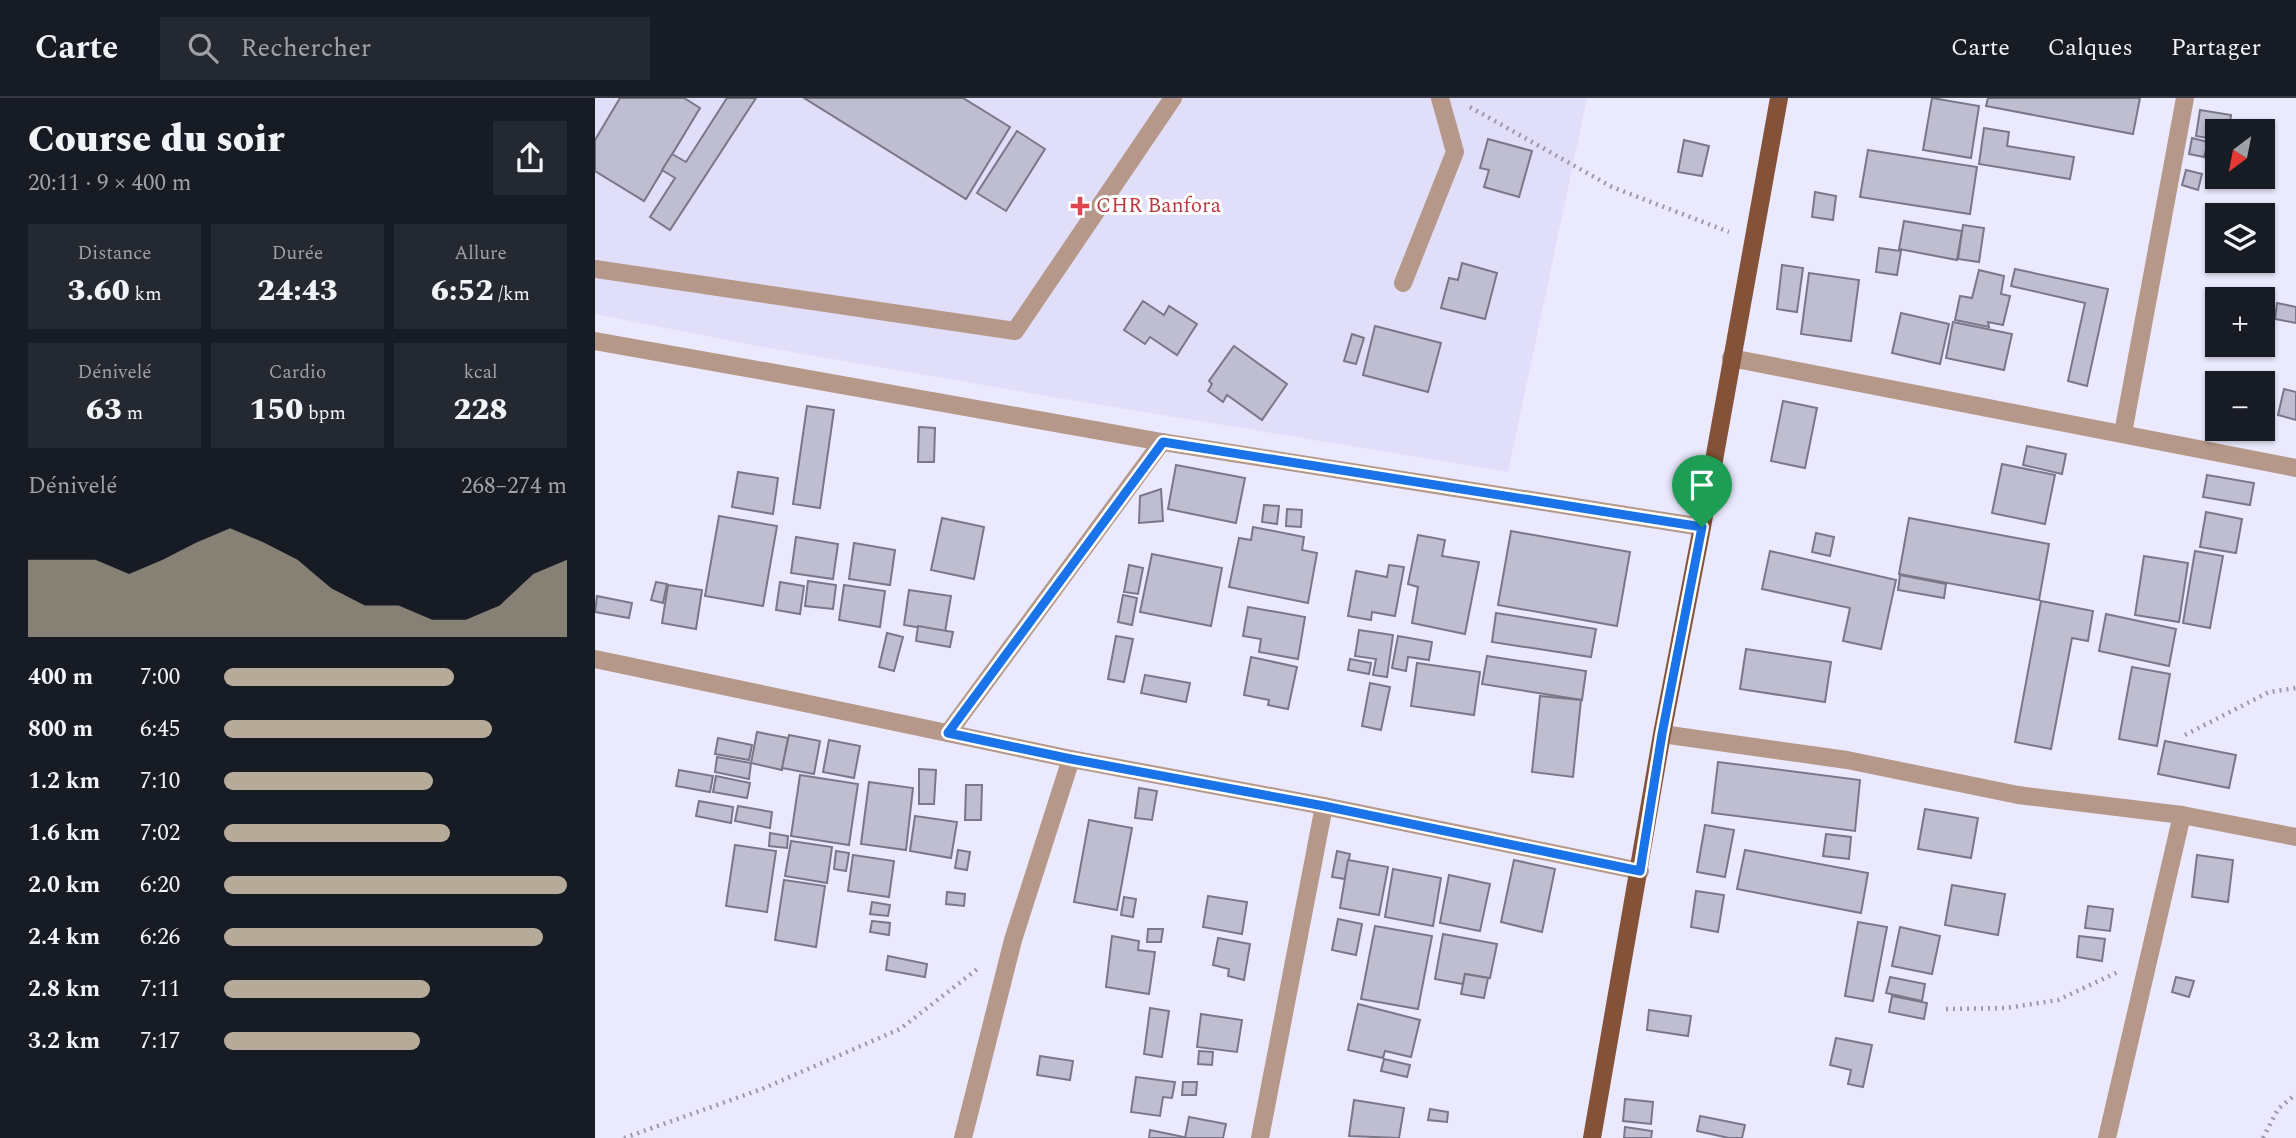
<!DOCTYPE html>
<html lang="fr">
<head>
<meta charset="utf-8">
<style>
	:root { --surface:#171b24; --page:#242831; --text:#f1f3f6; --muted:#9ea1a6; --line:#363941; --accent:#b6ab98 }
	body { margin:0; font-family:Spectral,serif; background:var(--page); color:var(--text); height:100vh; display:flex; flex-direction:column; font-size:26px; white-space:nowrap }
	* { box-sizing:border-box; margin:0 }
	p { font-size:23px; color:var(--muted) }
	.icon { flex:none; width:38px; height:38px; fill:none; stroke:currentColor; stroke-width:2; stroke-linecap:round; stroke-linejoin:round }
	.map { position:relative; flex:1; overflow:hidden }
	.panel { display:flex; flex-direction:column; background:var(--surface); width:595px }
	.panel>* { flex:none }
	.needle { width:46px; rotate:212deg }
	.controls { position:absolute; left:1610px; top:21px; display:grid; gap:14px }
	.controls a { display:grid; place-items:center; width:70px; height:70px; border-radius:0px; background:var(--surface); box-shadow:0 2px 5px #0004; font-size:35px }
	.pin { position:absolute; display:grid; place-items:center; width:60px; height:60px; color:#fff; margin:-72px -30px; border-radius:50% 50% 50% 0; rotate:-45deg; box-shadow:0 0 7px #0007 }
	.pin .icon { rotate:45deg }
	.round { display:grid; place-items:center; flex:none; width:74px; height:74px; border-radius:0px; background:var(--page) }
	.summary { display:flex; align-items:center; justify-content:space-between; height:119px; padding:0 28px }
	h1 { font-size:38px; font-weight:800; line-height:52px }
	.stats { display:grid; grid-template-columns:repeat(3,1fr); gap:10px; height:119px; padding:7px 28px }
	.stats div { display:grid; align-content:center; border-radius:0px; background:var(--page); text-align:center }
	.stats b { font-size:30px; font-weight:800 }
	.stats small { font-size:19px; font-weight:400 }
	.stats p { font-size:19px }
	.chart { height:196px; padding:14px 28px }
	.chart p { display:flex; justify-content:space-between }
	.chart svg { width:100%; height:126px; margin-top:7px; fill:var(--accent); opacity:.7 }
	ul { padding:0 28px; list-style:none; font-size:23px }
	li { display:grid; grid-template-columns:112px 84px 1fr; align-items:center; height:52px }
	li i { height:18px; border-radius:9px; background:var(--accent) }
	header { display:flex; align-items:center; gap:42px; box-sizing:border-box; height:98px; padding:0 35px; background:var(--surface); border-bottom:2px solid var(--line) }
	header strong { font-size:33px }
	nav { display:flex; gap:38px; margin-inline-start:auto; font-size:24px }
	.search { width:490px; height:63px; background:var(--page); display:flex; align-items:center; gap:18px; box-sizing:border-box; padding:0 24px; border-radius:0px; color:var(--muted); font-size:26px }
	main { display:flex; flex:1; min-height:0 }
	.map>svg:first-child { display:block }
	.built { fill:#e1def9 }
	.building { fill:#bfbdd0; stroke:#797789; stroke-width:2 }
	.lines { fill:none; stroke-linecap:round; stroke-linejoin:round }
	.path { stroke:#9b99a8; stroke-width:4.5; stroke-dasharray:2 5; stroke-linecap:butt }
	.minor { stroke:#b59889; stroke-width:18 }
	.major { stroke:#845238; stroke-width:18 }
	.route-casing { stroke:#fff; stroke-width:14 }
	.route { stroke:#1a73e8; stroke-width:9 }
	.health-dot { fill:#e0444e; stroke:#fff; stroke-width:2.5 }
	.labels { text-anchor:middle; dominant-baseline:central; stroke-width:6; stroke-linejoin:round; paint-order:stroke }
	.health-label { font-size:21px; fill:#be3a42; stroke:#fff; text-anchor:start }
</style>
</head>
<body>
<header>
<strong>Carte</strong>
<div class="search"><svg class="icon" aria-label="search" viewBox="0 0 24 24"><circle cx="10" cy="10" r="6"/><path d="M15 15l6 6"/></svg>Rechercher</div>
<nav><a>Carte</a><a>Calques</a><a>Partager</a></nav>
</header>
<main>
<section class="panel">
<div class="summary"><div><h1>Course du soir</h1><p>20:11 · 9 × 400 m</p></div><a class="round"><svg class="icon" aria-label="share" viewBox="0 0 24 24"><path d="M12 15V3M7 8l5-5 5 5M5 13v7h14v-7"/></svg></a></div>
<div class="stats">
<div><p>Distance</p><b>3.60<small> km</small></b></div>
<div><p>Durée</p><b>24:43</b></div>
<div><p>Allure</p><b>6:52<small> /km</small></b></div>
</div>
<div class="stats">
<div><p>Dénivelé</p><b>63<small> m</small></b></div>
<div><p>Cardio</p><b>150<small> bpm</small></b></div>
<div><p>kcal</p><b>228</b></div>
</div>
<div class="chart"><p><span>Dénivelé</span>268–274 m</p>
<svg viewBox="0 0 160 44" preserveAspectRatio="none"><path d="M0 44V17L10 17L20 17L30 22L40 17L50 11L60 6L70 11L80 17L90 27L100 33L110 33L120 38L130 38L140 33L150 22L160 17V44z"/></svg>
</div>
<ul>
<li><b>400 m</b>7:00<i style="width:67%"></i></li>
<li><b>800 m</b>6:45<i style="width:78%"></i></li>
<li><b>1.2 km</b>7:10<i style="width:61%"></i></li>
<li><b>1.6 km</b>7:02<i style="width:66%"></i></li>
<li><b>2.0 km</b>6:20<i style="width:100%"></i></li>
<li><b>2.4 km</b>6:26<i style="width:93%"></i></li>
<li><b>2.8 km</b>7:11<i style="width:60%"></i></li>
<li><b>3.2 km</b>7:17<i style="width:57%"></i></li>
</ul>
</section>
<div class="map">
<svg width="1701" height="1040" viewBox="0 0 1701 1040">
	<rect width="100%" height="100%" fill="#ebe9fd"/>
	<polygon class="built" points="0,0 992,0 913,374 464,300 168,249 0,216"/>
	<g class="building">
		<polygon points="25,0 89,0 105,10 49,103 0,73 0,42"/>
		<polygon points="132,0 161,0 75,132 55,119 80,80 67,72 77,56 91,64"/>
		<polygon points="209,0 368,0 415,29 371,101"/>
		<polygon points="1337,0 1384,8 1376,60 1328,52"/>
		<polygon points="1393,0 1545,0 1538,36 1391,8"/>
		<polygon points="1605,12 1636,17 1634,33 1619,32 1618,41 1601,38"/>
		<polygon points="1389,30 1414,34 1412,48 1479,59 1475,81 1384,66"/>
		<polygon points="422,33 450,51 411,113 382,95"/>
		<polygon points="1597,40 1613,44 1609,59 1594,56"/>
		<polygon points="893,41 937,53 924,99 889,89 894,72 885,70"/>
		<polygon points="1089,42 1114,48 1107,78 1083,74"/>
		<polygon points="1273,52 1382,69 1375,116 1265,99"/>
		<polygon points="1591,72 1607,76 1603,92 1587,87"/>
		<polygon points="1220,94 1241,98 1238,122 1217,119"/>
		<polygon points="1309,123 1367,133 1362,162 1304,151"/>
		<polygon points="1368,127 1389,130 1384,164 1363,161"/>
		<polygon points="1284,150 1306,153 1302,177 1281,174"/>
		<polygon points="867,165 902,175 890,221 846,210 854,180 863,182"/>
		<polygon points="1187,167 1208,170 1202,214 1182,211"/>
		<polygon points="1420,171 1513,191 1492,288 1473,283 1490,205 1416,188"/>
		<polygon points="1384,172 1409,178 1406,196 1415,198 1408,227 1393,224 1394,229 1360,222 1365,198 1377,200"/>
		<polygon points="1214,175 1264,182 1256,243 1206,236"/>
		<polygon points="548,203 569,217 574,208 602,226 582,257 555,239 550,246 529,232"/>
		<polygon points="1682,205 1701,209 1701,225 1680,221"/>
		<polygon points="1306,215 1354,226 1345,266 1297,255"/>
		<polygon points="1358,224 1417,236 1409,272 1351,260"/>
		<polygon points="780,228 846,245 833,294 768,277"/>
		<polygon points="757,236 769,240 761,266 749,263"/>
		<polygon points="639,248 692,286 667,322 632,297 628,304 613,293 617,286 614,283"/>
		<polygon points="1689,291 1701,294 1701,322 1683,317"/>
		<polygon points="1188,303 1222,310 1210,370 1176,363"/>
		<polygon points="212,308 239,312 225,410 198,406"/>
		<polygon points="324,329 340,330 339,364 323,364"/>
		<polygon points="1432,348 1471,356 1467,376 1428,367"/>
		<polygon points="1407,366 1460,377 1450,426 1397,415"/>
		<polygon points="581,367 650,380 641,425 573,411"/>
		<polygon points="143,374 183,380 178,416 137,409"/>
		<polygon points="1612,377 1659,385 1655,407 1608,399"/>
		<polygon points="566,391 568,423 544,425 545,398"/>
		<polygon points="669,407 684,408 682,426 667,424"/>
		<polygon points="692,411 707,412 706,429 691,428"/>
		<polygon points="1611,414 1647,421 1641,455 1605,449"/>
		<polygon points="124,418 182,428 168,508 110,498"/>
		<polygon points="347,420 389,429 379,481 336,472"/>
		<polygon points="1314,420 1454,446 1444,502 1304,476"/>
		<polygon points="658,429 709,439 707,452 722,455 713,505 634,489 644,440 656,442"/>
		<polygon points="916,433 1035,454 1022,528 903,507"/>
		<polygon points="1221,435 1239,439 1235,458 1217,454"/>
		<polygon points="823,437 850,442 847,458 884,464 870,536 817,525 823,489 813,486"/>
		<polygon points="201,439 243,446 238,481 196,475"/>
		<polygon points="259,445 300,452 295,487 254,481"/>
		<polygon points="1175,453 1301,482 1286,551 1248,543 1255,510 1167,491"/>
		<polygon points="1600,453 1628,458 1615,530 1588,525"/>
		<polygon points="557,456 627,470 616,528 545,514"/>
		<polygon points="1549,458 1593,465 1584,524 1540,517"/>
		<polygon points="534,467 548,470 543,496 529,494"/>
		<polygon points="794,467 809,469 800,518 777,514 776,522 753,518 761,473 792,479"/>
		<polygon points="1305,477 1351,486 1349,500 1303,492"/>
		<polygon points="213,483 241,487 238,511 210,508"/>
		<polygon points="61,484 72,486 68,505 56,502"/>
		<polygon points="185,484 209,488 205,516 181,512"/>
		<polygon points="73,487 107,492 101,531 67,525"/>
		<polygon points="249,487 290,493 285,529 244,522"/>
		<polygon points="314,492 356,498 350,534 309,527"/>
		<polygon points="528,497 542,500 537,527 523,524"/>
		<polygon points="2,498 37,505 34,520 0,514"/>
		<polygon points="1446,503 1498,513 1493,543 1477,540 1456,651 1420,644"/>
		<polygon points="653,509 710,519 703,561 664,554 666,541 648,538"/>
		<polygon points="901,515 1001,531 996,559 897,544"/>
		<polygon points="1511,516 1581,531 1574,568 1504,553"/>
		<polygon points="323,528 358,534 355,549 321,543"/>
		<polygon points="764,532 798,537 792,579 778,577 781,561 760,558"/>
		<polygon points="292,535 308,539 299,573 284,569"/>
		<polygon points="521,538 538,541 529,584 513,581"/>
		<polygon points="803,538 837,544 834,562 813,559 811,573 797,570"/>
		<polygon points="1151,551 1236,564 1230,604 1145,591"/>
		<polygon points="892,558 991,573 987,602 887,586"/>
		<polygon points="656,559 702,569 693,611 673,607 674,602 649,597"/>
		<polygon points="755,561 776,565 774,576 753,572"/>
		<polygon points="822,565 885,574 879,617 816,608"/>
		<polygon points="1537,569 1575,576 1562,648 1524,641"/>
		<polygon points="550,577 595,585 591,604 546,595"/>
		<polygon points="775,585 795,589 786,632 767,628"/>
		<polygon points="945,598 986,602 978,679 937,674"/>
		<polygon points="162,634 193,640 187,672 156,665"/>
		<polygon points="194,637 225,643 219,676 187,670"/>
		<polygon points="123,640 157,647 154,662 120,656"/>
		<polygon points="234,642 265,648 259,680 228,674"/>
		<polygon points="1570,643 1641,657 1634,690 1563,676"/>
		<polygon points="122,659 156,665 154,681 120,674"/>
		<polygon points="1123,664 1265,682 1260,733 1117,715"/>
		<polygon points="324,671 341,672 339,706 324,706"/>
		<polygon points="84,672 118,678 115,694 81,688"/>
		<polygon points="205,677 263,686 254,747 196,738"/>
		<polygon points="121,678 155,685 152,700 118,694"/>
		<polygon points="274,684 318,690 311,752 266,746"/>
		<polygon points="371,687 387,687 386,722 370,722"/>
		<polygon points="544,690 562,693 557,722 540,720"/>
		<polygon points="104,703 138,709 136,725 101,718"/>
		<polygon points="143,708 177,714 175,730 140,723"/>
		<polygon points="1330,711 1383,720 1376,760 1323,751"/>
		<polygon points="320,718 362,724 356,760 315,753"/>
		<polygon points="494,722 537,730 522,812 479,804"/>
		<polygon points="1110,727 1139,732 1130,779 1102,774"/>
		<polygon points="175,735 193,738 192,750 174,748"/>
		<polygon points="1231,736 1256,739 1254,761 1228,758"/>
		<polygon points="196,743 237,749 232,785 190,778"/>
		<polygon points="140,747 181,753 172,814 131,808"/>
		<polygon points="363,752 375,754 372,772 360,770"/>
		<polygon points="1150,752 1273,775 1266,815 1142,791"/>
		<polygon points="241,753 254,755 251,773 239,771"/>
		<polygon points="742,753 755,756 750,781 737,779"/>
		<polygon points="258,757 299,763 294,799 253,793"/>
		<polygon points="1602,757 1638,762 1633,804 1597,799"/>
		<polygon points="753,762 793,769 784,817 745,810"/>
		<polygon points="919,762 960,771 947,834 906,824"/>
		<polygon points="798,771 846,780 838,828 790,819"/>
		<polygon points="854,777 895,786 885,833 845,825"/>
		<polygon points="189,782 230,788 221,849 180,842"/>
		<polygon points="1357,787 1410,796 1403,837 1350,827"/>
		<polygon points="1101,793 1129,797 1123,834 1096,829"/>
		<polygon points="352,794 370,796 369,808 351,806"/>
		<polygon points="613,798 652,804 647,836 608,829"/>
		<polygon points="529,799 541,801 538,819 526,817"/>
		<polygon points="277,804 295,807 293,818 275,816"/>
		<polygon points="1493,808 1518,811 1515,833 1490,830"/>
		<polygon points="743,821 767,826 761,857 737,852"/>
		<polygon points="277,823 295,825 294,837 275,834"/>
		<polygon points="1263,824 1292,829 1278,903 1250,898"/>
		<polygon points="780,828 837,838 823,911 766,901"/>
		<polygon points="1305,829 1345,838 1337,876 1297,868"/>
		<polygon points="553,831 568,831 566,844 552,844"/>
		<polygon points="848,836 902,846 895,880 870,876 868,886 840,881"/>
		<polygon points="517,838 544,843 543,852 560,854 554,896 511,889"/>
		<polygon points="1484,838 1510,841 1507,863 1482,859"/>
		<polygon points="623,840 655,846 649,882 633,878 634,871 618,867"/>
		<polygon points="293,858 332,866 330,879 291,872"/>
		<polygon points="870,876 893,880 889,900 866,896"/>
		<polygon points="1295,879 1330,886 1327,903 1291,895"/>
		<polygon points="1581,879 1599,883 1594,899 1577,894"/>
		<polygon points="1297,898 1332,905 1329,921 1294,914"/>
		<polygon points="763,906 825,922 816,959 790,953 788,960 753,952"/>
		<polygon points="555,910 574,913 567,959 549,956"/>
		<polygon points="1054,912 1096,918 1093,938 1052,932"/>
		<polygon points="606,916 647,922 642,954 602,949"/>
		<polygon points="1241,940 1277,947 1268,989 1253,986 1256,972 1235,967"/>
		<polygon points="604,953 618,954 617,967 603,966"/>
		<polygon points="445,958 478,963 475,982 442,977"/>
		<polygon points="789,961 815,967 812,979 786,973"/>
		<polygon points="541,979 580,984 577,1000 568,999 565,1018 536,1014"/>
		<polygon points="588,984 602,984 601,997 587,997"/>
		<polygon points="1030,1001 1058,1004 1056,1026 1028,1023"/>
		<polygon points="759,1002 809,1010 804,1040 754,1038"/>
		<polygon points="835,1011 853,1014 852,1024 833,1022"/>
		<polygon points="1105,1018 1150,1027 1147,1040 1134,1040 1102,1033"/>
		<polygon points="594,1019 631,1026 628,1040 590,1040"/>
		<polygon points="1030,1029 1057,1033 1056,1040 1029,1040"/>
		<polygon points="555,1032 589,1039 589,1040 554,1040"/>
	</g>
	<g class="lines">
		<g class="path">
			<polyline points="875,9 1017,89 1134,134"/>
			<polyline points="1590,637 1674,594 1701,590"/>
			<polyline points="1351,911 1411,910 1463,902 1525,873"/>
			<polyline points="29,1040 167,991 305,931 385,869"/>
			<polyline points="1668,1040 1683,1011 1701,996"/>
		</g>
		<g class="minor">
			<polyline points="0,171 420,233 578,0"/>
			<polyline points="808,185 860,54 845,0"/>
			<polyline points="0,243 567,344 1107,429"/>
			<polyline points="1136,260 1701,370"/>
			<polyline points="1528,335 1590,0"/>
			<polyline points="0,561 476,661 729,708 1045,773"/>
			<polyline points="353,635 567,344"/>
			<polyline points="1067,636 1252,662 1423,697 1587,717 1701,739"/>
			<polyline points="368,1040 418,842 476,661"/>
			<polyline points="665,1040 729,708"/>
			<polyline points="1512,1040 1587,717"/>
		</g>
		<polyline class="major" points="997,1040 1067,636 1107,429 1184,0"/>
	</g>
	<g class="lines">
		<defs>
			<polygon id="route" points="568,344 1107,429 1067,636 1045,773 729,708 476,661 353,635"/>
		</defs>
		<use href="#route" class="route-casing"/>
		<use href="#route" class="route"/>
	</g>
	<path class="health-dot" d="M481.5 97.5h7v7h7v7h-7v7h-7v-7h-7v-7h7z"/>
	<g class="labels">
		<g class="health-label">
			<text x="501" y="108">CHR Banfora</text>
		</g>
	</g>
</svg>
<div class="controls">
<a><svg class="needle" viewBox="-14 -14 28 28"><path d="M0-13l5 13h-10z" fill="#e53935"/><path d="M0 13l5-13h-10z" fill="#9ea1a6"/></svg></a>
<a><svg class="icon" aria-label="layers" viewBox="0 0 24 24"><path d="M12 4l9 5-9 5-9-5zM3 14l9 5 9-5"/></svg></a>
<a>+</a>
<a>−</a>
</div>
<div class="pin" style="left:1107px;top:429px;background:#1e9e55"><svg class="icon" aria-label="arrive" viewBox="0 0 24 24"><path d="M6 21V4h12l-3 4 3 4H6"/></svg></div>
</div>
</main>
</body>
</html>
